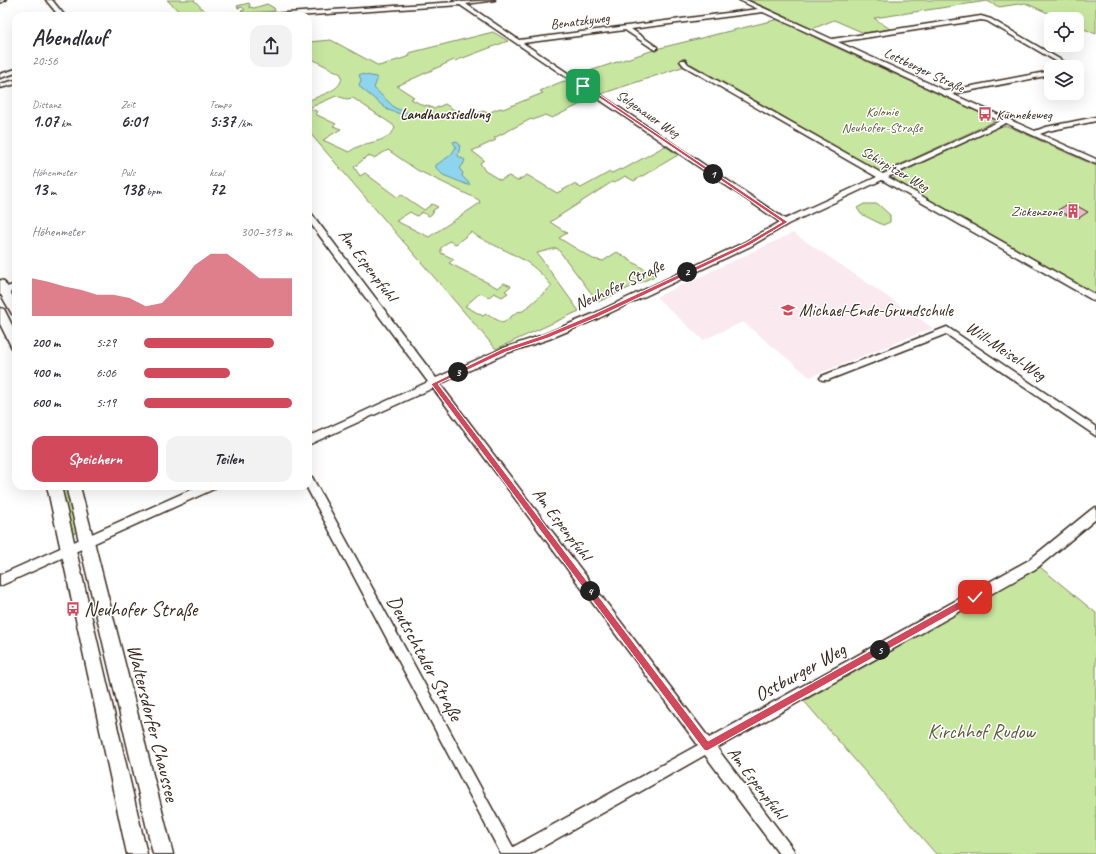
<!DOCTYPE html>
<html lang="de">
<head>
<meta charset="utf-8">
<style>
	:root { --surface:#fff; --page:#f2f2f3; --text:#2b2b33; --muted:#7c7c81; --accent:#d1495b }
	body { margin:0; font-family:Caveat,sans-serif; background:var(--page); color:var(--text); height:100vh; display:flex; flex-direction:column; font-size:15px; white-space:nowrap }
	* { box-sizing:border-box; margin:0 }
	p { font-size:13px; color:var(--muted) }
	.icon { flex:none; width:22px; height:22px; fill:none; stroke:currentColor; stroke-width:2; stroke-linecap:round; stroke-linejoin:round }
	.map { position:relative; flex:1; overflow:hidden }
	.drawer { position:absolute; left:12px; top:12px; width:300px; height:478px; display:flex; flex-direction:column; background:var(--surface); border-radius:12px; box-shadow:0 4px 16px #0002 }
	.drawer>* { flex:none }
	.buttons { position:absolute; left:1044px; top:12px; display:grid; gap:8px }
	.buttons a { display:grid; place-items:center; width:40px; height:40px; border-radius:8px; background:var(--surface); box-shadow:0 4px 16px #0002; font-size:20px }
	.pin { position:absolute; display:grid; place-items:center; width:34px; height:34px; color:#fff; margin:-17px; border-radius:8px; box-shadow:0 2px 6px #0006 }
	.km { position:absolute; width:20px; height:20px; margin:-10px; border-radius:50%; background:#222; color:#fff; font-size:11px; line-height:20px; text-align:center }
	.round { display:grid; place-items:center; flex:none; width:42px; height:42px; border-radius:12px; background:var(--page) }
	.head { display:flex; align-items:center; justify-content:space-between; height:68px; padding:0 20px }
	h1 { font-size:22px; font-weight:800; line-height:30px }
	.metrics { display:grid; grid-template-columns:repeat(3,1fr); gap:6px; height:68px; padding:4px 20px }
	.metrics div { display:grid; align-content:center }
	.metrics b { font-size:17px; font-weight:800 }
	.metrics small { font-size:11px; font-weight:400 }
	.metrics p { font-size:11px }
	.chart { height:112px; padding:8px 20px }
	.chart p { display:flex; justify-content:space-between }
	.chart svg { width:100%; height:72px; margin-top:4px; fill:var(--accent); opacity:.7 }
	.primary-button { display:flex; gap:8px; margin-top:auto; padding:8px 20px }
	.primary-button a { flex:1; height:46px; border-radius:12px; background:var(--accent); color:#fff; font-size:16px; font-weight:800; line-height:46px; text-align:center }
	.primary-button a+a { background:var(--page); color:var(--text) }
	ul { padding:0 20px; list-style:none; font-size:13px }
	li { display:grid; grid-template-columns:64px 48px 1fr; align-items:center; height:30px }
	li i { height:10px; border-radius:5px; background:var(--accent) }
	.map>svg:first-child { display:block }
	.built { fill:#faeaf0 }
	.green { fill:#c7e7a0; stroke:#81885f; fill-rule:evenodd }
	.water { fill:#8dd5ee; stroke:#6c919b }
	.building { fill:#f0b8cc; stroke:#3b2a1e }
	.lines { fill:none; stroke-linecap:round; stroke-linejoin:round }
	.minor-casing { stroke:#3b2a1e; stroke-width:3 }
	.major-casing { stroke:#3b2a1e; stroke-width:3 }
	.minor { fill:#fff; fill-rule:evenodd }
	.major { fill:#fff; fill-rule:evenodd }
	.route { fill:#d1495b; stroke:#fff }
	.labels { text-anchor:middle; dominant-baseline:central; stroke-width:3; stroke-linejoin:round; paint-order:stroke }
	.far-street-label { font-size:14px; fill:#3b2a1e; stroke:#fff }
	.far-park-label { font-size:14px; fill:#5e593e; stroke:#fff }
	.far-poi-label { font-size:14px; fill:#3b2a1e; stroke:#fff; text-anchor:start }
	.far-neighbourhood-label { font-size:15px; font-weight:bold; fill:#3b2a1e; stroke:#fff }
	.street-label { font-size:17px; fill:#3b2a1e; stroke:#fff }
	.poi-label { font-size:17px; fill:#3b2a1e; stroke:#fff; text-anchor:start }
	.near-poi-label { font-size:20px; fill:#3b2a1e; stroke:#fff; text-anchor:start }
	.near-street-label { font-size:20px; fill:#3b2a1e; stroke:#fff }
	.near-park-label { font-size:20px; fill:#5e593e; stroke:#fff }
</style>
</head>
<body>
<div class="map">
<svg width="1096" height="854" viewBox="0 0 1096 854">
	<rect width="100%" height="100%" fill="#fff"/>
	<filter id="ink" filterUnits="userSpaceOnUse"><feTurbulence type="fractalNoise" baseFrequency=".025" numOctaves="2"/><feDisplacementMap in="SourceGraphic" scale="8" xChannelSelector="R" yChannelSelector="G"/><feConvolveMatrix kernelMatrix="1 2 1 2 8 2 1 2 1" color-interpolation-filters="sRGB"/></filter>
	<g filter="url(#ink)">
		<polygon class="built" points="793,233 847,269 933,328 810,377 743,322 703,340 656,297"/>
		<g class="green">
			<polygon points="167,0 194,0 208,15 184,16"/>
			<polygon points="749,0 1096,0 1096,34 1077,26 1077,19 1062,19 1025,3 999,7 987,1 874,18 890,29 864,33 834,20 812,29"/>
			<polygon points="249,3 250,5 249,7 254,8 267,4 274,8 275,11 244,13 241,11 245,10 242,7 238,8 237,6"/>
			<polygon points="779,19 820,40 993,119 993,122 884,172 878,171 691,64 601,94 574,76 660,48"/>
			<path d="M493 32 508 41 455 61 454 60 397 86 414 97 411 99 424 106 427 105 434 109 445 104 467 118 483 111 488 113 500 108 503 109 543 93 540 91 561 82 569 80 595 97 552 118 545 115 533 120 531 119 494 138 496 140 472 151 484 160 480 163 485 171 500 180 509 176 517 181 527 175 557 193 574 184 581 188 610 172 612 173 620 169 622 170 665 146 678 155 634 181 625 176 614 183 612 182 550 222 567 233 559 238 593 259 603 261 617 252 655 276 598 302 557 248 537 253 579 311 496 349 308 131V101C319 95 346 90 341 74L308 57V42L331 40 379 66 410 56 409 53ZM336 96 347 99 353 98 393 125 395 128C388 142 372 141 360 146 356 147 352 150 349 152L323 140 341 129 333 126 336 124 315 114 318 112 309 108ZM388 150 417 170 479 200 480 203 429 237 396 221 410 212 417 216 422 212 429 216 434 212 432 211 438 207 432 204 424 210 402 195 397 197 365 173 360 176 354 167 368 156 374 158ZM471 232C486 243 503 248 518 257 532 264 542 274 552 286L523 311 517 312 503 323 486 314 483 316 465 306 480 293 489 297 494 293 502 297 508 293 505 291 511 286 504 283 498 288 449 263 454 259 441 253V248L449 241 456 244Z"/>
			<polygon points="1002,126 1010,127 1096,166 1096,295 895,181 894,176"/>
			<polygon points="864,204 878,204 890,215 890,222 883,225 861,214 857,208"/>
			<polygon points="61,486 67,486 78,532 72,534"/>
			<polygon points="1040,567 1096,613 1096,854 936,854 804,701"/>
		</g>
		<g class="water">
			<polygon points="361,74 376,77 377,80 374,88 395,108 413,115 410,117 388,110 361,88 359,85 361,80 359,75"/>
			<polygon points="456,141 460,145 458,156 465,160 463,165 459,168 463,173 462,176 470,184 468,185 443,175 436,168 436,165 451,155 456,147 453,142"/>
		</g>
		<polygon class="building" points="1068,204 1075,208 1077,206 1088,212 1079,218 1072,214 1069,216 1058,210"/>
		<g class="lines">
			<defs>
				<g id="minor">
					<polygon points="0,0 6,0 0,3"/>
					<polygon points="46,0 52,0 65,16 59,16"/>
					<path d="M453 0 462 2 495 0 466 4 519 40 758 9 739 0H746L832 39 981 16 991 19 1073 67H1066L987 21 981 20 838 42 946 91 1051 71V75L952 94 1035 131 1046 127 1096 117V121L1048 131 1040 134 1096 159V164L1006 123 888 177 1096 295V302L882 180 788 224 751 246 599 318 549 339 507 353 440 384 709 738 1029 560 1092 509 1096 507V519L1037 568 717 748 793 849 795 854H779L705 755 530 854H501L306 486H308V476L312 477 513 847 698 745 433 388 308 445V437L428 382 308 220V213H311L436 378 501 349 543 335 593 314 745 242 780 222 460 5 297 16H268L271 14 456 2ZM763 12 1000 121 883 174 688 64 685 60H681L680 61 684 66 877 177 785 219 523 43 625 30 655 50 657 49V47L631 29Z"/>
					<polygon points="16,69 16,73 0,78 0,74"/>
					<polygon points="16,80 16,84 0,88 0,84"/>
					<polygon points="16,284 16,290 0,295 0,289"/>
					<polygon points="947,327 1096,427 1096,436 946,334 828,380 822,380 820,378 822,376"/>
					<polygon points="199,486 215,486 214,489 0,586 0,575"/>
				</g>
				<g id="major">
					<polygon points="0,280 4,281 16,302 16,315 12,314 0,293"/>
					<polygon points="0,308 4,309 16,333 16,349 12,348 0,324"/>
					<polygon points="47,486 61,486 147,854 127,854"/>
					<polygon points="66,486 80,486 173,854 153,854"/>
				</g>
			</defs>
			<use href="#minor" class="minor-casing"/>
			<use href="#major" class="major-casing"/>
			<use href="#minor" class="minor"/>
			<use href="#major" class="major"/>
		</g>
	</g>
	<polygon class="route" points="582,85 585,85 788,222 750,245 598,317 548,338 506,352 438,384 708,741 972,594 975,593 979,597 978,599 707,751 704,750 431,384 502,349 544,335 594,314 746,243 782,222 582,86"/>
	<defs>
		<symbol id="bus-bare" viewBox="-9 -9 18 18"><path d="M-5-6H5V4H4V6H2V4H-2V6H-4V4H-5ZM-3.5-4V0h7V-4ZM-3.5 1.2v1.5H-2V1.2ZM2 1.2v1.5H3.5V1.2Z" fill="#d1495b" stroke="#fff" stroke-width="2.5" paint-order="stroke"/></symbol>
		<symbol id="building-bare" viewBox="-9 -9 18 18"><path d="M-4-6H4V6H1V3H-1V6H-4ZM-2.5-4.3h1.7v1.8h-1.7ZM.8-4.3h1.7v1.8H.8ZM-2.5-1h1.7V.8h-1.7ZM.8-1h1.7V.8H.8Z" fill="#d1495b" stroke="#fff" stroke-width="2.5" paint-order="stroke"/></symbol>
		<symbol id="school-bare" viewBox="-9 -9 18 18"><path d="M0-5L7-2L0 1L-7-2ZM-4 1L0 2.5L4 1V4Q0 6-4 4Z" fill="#d1495b" stroke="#fff" stroke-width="2.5" paint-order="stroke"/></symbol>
	</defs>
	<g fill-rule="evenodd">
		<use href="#bus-bare" x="975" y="104" width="20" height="20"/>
		<use href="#building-bare" x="1063" y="201" width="20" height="20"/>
		<use href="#school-bare" x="778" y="300" width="20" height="20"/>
		<use href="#bus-bare" x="63" y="599" width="20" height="20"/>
	</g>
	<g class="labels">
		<g class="far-street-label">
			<text transform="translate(580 21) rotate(-7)">Benatzkyweg</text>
			<text transform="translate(924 70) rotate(25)">Lettberger Straße</text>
			<text transform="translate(648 114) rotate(34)">Selgenauer Weg</text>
			<text transform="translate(895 169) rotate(30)">Schirpitzer Weg</text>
		</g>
		<g class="far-park-label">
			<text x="882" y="111">Kolonie<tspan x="882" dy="16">Neuhofer-Straße</tspan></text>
		</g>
		<g class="far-poi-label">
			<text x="996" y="114">Künnekeweg</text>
			<text x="1062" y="211" text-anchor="end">Zickenzone</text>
		</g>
		<g class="far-neighbourhood-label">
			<text x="445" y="114">Landhaussiedlung</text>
		</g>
		<g class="street-label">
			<text transform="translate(368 265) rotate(53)">Am Espenpfuhl</text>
			<text transform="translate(619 285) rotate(-25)">Neuhofer Straße</text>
			<text transform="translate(1006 351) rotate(34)">Will-Meisel-Weg</text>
			<text transform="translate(562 524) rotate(53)">Am Espenpfuhl</text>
			<text transform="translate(757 783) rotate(53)">Am Espenpfuhl</text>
		</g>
		<g class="poi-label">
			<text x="799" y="310">Michael-Ende-Grundschule</text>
		</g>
		<g class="near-poi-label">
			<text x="84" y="609">Neuhofer Straße</text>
		</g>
		<g class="near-street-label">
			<text transform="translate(425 658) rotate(62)">Deutschtaler Straße</text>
			<text transform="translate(800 672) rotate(-29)">Ostburger Weg</text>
			<text transform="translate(153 723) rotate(76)">Waltersdorfer Chaussee</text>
		</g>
		<g class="near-park-label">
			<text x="981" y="731">Kirchhof Rudow</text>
		</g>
	</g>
</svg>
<div class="buttons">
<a><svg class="icon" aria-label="locate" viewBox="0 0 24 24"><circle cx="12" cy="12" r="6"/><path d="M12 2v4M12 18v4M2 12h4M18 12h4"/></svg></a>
<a><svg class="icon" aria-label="layers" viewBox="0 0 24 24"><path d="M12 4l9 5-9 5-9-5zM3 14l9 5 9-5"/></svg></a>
</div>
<div class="pin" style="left:583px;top:86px;background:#1e9e55"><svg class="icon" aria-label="arrive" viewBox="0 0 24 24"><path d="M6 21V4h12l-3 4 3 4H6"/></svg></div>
<div class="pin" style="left:975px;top:597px;background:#d93025"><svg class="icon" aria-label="check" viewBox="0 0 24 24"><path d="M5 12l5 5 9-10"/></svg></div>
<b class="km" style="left:713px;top:174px">1</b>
<b class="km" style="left:687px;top:272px">2</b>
<b class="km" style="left:458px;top:372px">3</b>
<b class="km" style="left:590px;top:591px">4</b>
<b class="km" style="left:880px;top:650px">5</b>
<section class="drawer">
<div class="head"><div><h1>Abendlauf</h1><p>20:56</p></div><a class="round"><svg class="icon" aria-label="share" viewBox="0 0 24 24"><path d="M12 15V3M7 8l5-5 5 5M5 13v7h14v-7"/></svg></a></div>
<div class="metrics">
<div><p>Distanz</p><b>1.07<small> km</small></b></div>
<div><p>Zeit</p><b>6:01</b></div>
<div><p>Tempo</p><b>5:37<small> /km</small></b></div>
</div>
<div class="metrics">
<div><p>Höhenmeter</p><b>13<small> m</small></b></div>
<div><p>Puls</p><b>138<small> bpm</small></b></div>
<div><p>kcal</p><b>72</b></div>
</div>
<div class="chart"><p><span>Höhenmeter</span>300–313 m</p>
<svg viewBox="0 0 160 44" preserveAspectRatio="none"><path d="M0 44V21L10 23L20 26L30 28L40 31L50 31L60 33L70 38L80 36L90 26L100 13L110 6L120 6L130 13L140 21L150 21L160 21V44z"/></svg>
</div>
<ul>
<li><b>200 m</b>5:29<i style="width:88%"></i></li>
<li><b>400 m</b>6:06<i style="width:58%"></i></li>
<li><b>600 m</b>5:19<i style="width:100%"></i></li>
</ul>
<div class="primary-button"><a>Speichern</a><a>Teilen</a></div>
</section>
</div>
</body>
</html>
